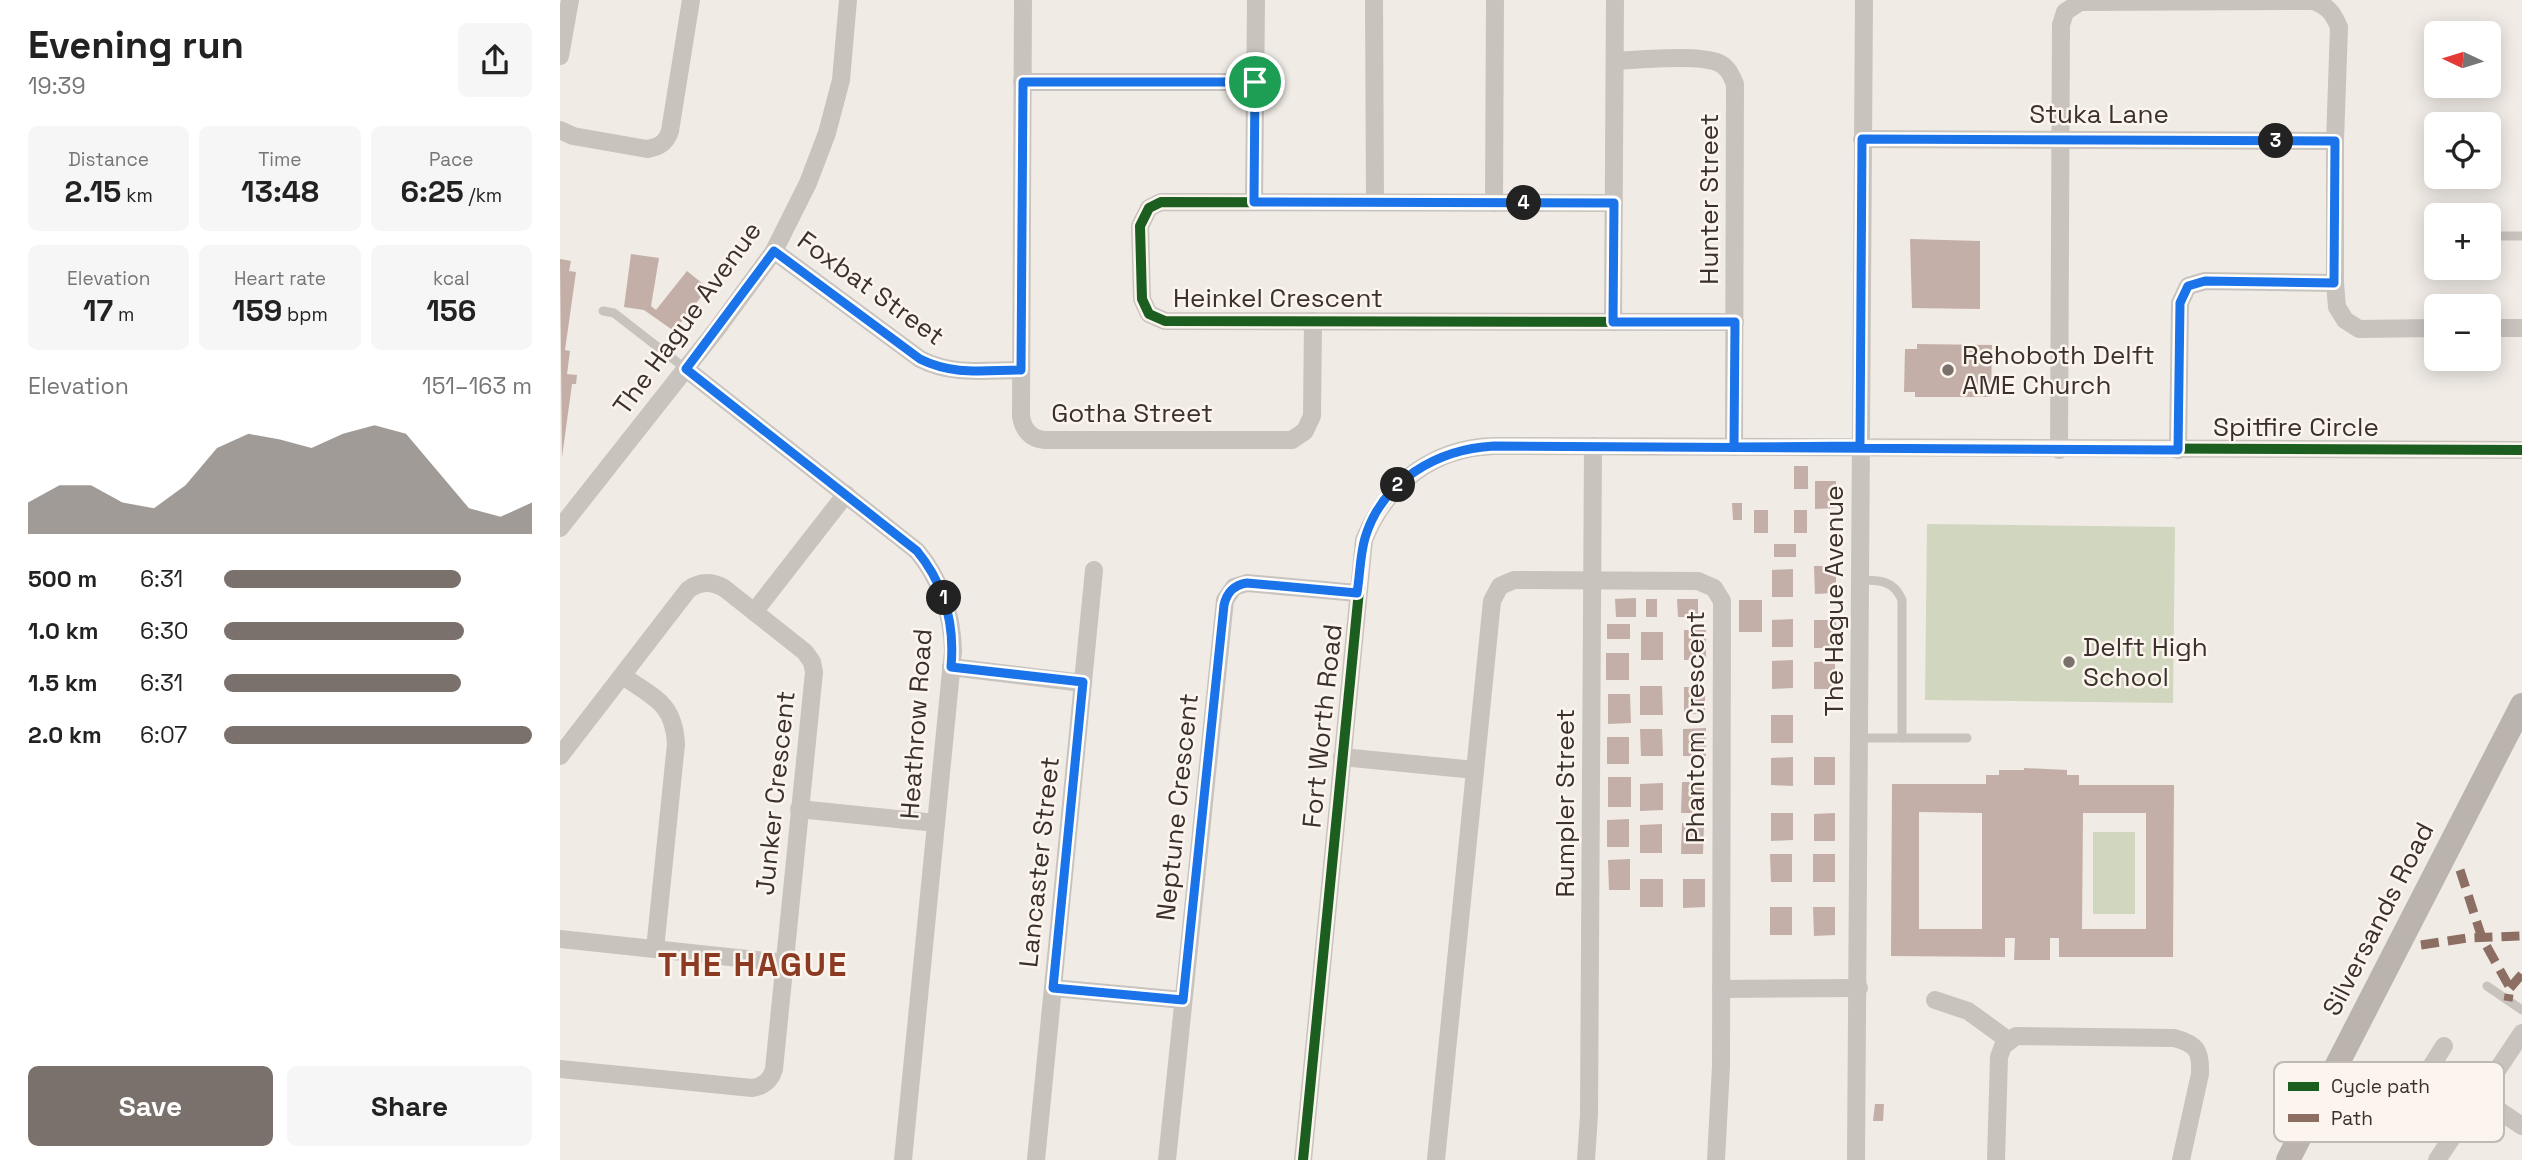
<!DOCTYPE html>
<html lang="en">
<head>
<meta charset="utf-8">
<style>
	:root { --surface:#fff; --page:#f6f6f6; --text:#222; --muted:#767676; --accent:#7a716c }
	body { margin:0; font-family:"Space Grotesk",sans-serif; background:var(--page); color:var(--text); height:100vh; display:flex; flex-direction:column; font-size:26px; white-space:nowrap }
	* { box-sizing:border-box; margin:0 }
	p { font-size:23px; color:var(--muted) }
	.icon { flex:none; width:38px; height:38px; fill:none; stroke:currentColor; stroke-width:2; stroke-linecap:round; stroke-linejoin:round }
	.map { position:relative; flex:1; overflow:hidden }
	.drawer { display:flex; flex-direction:column; background:var(--surface); width:560px }
	.drawer>* { flex:none }
	.needle { width:46px; rotate:274deg }
	.fabs { position:absolute; left:1864px; top:21px; display:grid; gap:14px }
	.fabs a { display:grid; place-items:center; width:77px; height:77px; border-radius:10px; background:var(--surface); box-shadow:0 4px 18px #0003; font-size:35px }
	.pin { position:absolute; display:grid; place-items:center; width:60px; height:60px; color:#fff; margin:-30px; border:4px solid #fff; border-radius:50%; box-shadow:0 2px 7px #0007 }
	.km { position:absolute; width:35px; height:35px; margin:-18px; border-radius:50%; background:#222; color:#fff; font-size:19px; line-height:35px; text-align:center }
	.round { display:grid; place-items:center; flex:none; width:74px; height:74px; border-radius:10px; background:var(--page) }
	.summary { display:flex; align-items:center; justify-content:space-between; height:119px; padding:0 28px }
	h1 { font-size:38px; font-weight:600; line-height:52px }
	.stats { display:grid; grid-template-columns:repeat(3,1fr); gap:10px; height:119px; padding:7px 28px }
	.stats div { display:grid; align-content:center; border-radius:10px; background:var(--page); text-align:center }
	.stats b { font-size:30px; font-weight:600 }
	.stats small { font-size:19px; font-weight:400 }
	.stats p { font-size:19px }
	.chart { height:196px; padding:14px 28px }
	.chart p { display:flex; justify-content:space-between }
	.chart svg { width:100%; height:126px; margin-top:7px; fill:var(--accent); opacity:.7 }
	.action { display:flex; gap:14px; margin-top:auto; padding:14px 28px }
	.action a { flex:1; height:80px; border-radius:10px; background:var(--accent); color:#fff; font-size:28px; font-weight:600; line-height:80px; text-align:center }
	.action a+a { background:var(--page); color:var(--text) }
	ul { padding:0 28px; list-style:none; font-size:23px }
	li { display:grid; grid-template-columns:112px 84px 1fr; align-items:center; height:52px }
	li i { height:18px; border-radius:9px; background:var(--accent) }
	main { display:flex; flex:1; min-height:0 }
	.map>svg:first-child { display:block }
	.pitch { fill:#d1d6bf }
	.building { fill:#c3afa7; fill-rule:evenodd }
	.lines { fill:none; stroke-linecap:round; stroke-linejoin:round }
	.lane { stroke:#c9c3be; stroke-width:9 }
	.street { stroke:#c9c3be; stroke-width:18 }
	.secondary { stroke:#bab3ae; stroke-width:24 }
	.quiet { stroke:#8d6e63; stroke-width:9; stroke-dasharray:18 9; stroke-linecap:butt }
	.cycleway-casing { stroke:#fbf5ee; stroke-width:15 }
	.cycleway { stroke:#1b5e20; stroke-width:10 }
	.route-casing { stroke:#fff; stroke-width:14 }
	.route { stroke:#1a73e8; stroke-width:9 }
	.poi-dot { fill:#7a716c; stroke:#fbf5ee; stroke-width:2.5 }
	.labels { text-anchor:middle; dominant-baseline:central; stroke-width:5; stroke-linejoin:round; paint-order:stroke }
	.street-label { font-size:26px; fill:#3b302b; stroke:#fbf5ee }
	.poi-label { font-size:26px; fill:#3b302b; stroke:#fbf5ee; text-anchor:start }
	.district-label { font-size:33px; font-weight:bold; letter-spacing:2px; fill:#8c3b22; stroke:#fbf5ee }
	.key { fill:#fbf5ee; stroke:#c1bab4; stroke-width:2 }
	.key-label { font-size:19px; fill:#3b302b }
</style>
</head>
<body>
<main>
<section class="drawer">
<div class="summary"><div><h1>Evening run</h1><p>19:39</p></div><a class="round"><svg class="icon" aria-label="share" viewBox="0 0 24 24"><path d="M12 15V3M7 8l5-5 5 5M5 13v7h14v-7"/></svg></a></div>
<div class="stats">
<div><p>Distance</p><b>2.15<small> km</small></b></div>
<div><p>Time</p><b>13:48</b></div>
<div><p>Pace</p><b>6:25<small> /km</small></b></div>
</div>
<div class="stats">
<div><p>Elevation</p><b>17<small> m</small></b></div>
<div><p>Heart rate</p><b>159<small> bpm</small></b></div>
<div><p>kcal</p><b>156</b></div>
</div>
<div class="chart"><p><span>Elevation</span>151–163 m</p>
<svg viewBox="0 0 160 44" preserveAspectRatio="none"><path d="M0 44V33L10 27L20 27L30 33L40 35L50 27L60 14L70 9L80 11L90 14L100 9L110 6L120 9L130 22L140 35L150 38L160 33V44z"/></svg>
</div>
<ul>
<li><b>500 m</b>6:31<i style="width:77%"></i></li>
<li><b>1.0 km</b>6:30<i style="width:78%"></i></li>
<li><b>1.5 km</b>6:31<i style="width:77%"></i></li>
<li><b>2.0 km</b>6:07<i style="width:100%"></i></li>
</ul>
<div class="action"><a>Save</a><a>Share</a></div>
</section>
<div class="map">
<svg width="1962" height="1160" viewBox="0 0 1962 1160">
	<rect width="100%" height="100%" fill="#f0ebe5"/>
	<g class="pitch">
		<polygon points="1367,524 1615,527 1613,703 1365,700"/>
		<rect x="1533" y="832" width="42" height="82"/>
	</g>
	<g class="building">
		<polygon points="1350,239 1420,241 1420,309 1352,308"/>
		<polygon points="71,254 99,258 91,306 96,310 127,271 148,288 114,331 84,310 64,307"/>
		<polygon points="0,259 11,261 9,271 16,272 5,350 10,351 7,374 17,375 16,384 12,384 2,457"/>
		<polygon points="1357,344 1432,345 1431,397 1355,397 1355,392 1344,392 1345,349 1357,349"/>
		<rect x="1234" y="466" width="14" height="23"/>
		<polygon points="1255,481 1276,481 1276,508 1255,509"/>
		<polygon points="1172,503 1182,503 1182,520 1173,520"/>
		<rect x="1194" y="510" width="14" height="23"/>
		<rect x="1234" y="510" width="13" height="23"/>
		<rect x="1214" y="544" width="22" height="13"/>
		<polygon points="1254,566 1276,566 1276,593 1255,594"/>
		<polygon points="1233,569 1233,597 1212,597 1212,570"/>
		<polygon points="1076,598 1076,617 1056,617 1055,599"/>
		<rect x="1086" y="599" width="11" height="18"/>
		<polygon points="1117,599 1138,599 1138,617 1118,617"/>
		<rect x="1179" y="600" width="23" height="32"/>
		<polygon points="1233,619 1233,647 1212,647 1212,620"/>
		<rect x="1254" y="620" width="22" height="28"/>
		<rect x="1047" y="624" width="23" height="15"/>
		<rect x="1124" y="630" width="22" height="30"/>
		<rect x="1081" y="632" width="22" height="28"/>
		<rect x="1046" y="653" width="23" height="27"/>
		<polygon points="1233,660 1233,688 1212,689 1212,661"/>
		<polygon points="1275,661 1275,689 1254,689 1254,662"/>
		<polygon points="1080,686 1102,686 1103,715 1080,715"/>
		<rect x="1124" y="687" width="21" height="27"/>
		<polygon points="1048,694 1070,694 1071,723 1048,724"/>
		<rect x="1211" y="715" width="22" height="28"/>
		<polygon points="1146,728 1146,756 1123,756 1123,729"/>
		<polygon points="1080,729 1102,729 1103,756 1081,756"/>
		<rect x="1047" y="737" width="22" height="27"/>
		<polygon points="1233,757 1233,786 1211,785 1211,758"/>
		<rect x="1254" y="757" width="21" height="28"/>
		<path d="M1464 768 1507 770V775H1519V785H1614L1613 957H1499V938H1490V960H1454L1455 938H1445V957L1331 956 1332 784H1426V775H1439V770H1464ZM1359 812 1422 813V929H1359ZM1523 813H1586V929H1522Z"/>
		<rect x="1048" y="777" width="23" height="30"/>
		<polygon points="1122,782 1144,782 1143,813 1121,813"/>
		<polygon points="1103,783 1103,810 1080,811 1080,784"/>
		<polygon points="1211,813 1233,813 1233,840 1211,841"/>
		<polygon points="1275,813 1275,841 1254,841 1254,814"/>
		<polygon points="1069,819 1069,847 1047,847 1047,820"/>
		<polygon points="1122,823 1144,824 1143,854 1121,854"/>
		<polygon points="1102,824 1102,853 1080,853 1080,825"/>
		<polygon points="1210,854 1232,854 1232,882 1211,882"/>
		<rect x="1253" y="854" width="22" height="28"/>
		<polygon points="1070,859 1070,890 1049,890 1048,860"/>
		<rect x="1080" y="879" width="23" height="28"/>
		<polygon points="1123,879 1145,879 1145,907 1123,908"/>
		<rect x="1210" y="907" width="22" height="28"/>
		<polygon points="1253,907 1275,907 1275,935 1254,936"/>
		<polygon points="1315,1104 1324,1104 1323,1121 1313,1121"/>
	</g>
	<g class="lines">
		<g class="lane">
			<polyline points="1928,236 1962,236"/>
			<polyline points="43,311 54,313 126,369"/>
			<path d="M1300 580C1319 580 1334 580 1342 600V738"/>
			<polyline points="1300,738 1407,738"/>
			<polyline points="1927,986 1962,1010"/>
		</g>
		<g class="street">
			<path d="M463 0 461 416C463 430 471 439 485 440H732L745 431 752 416 753 321"/>
			<polyline points="814,0 815,202"/>
			<polyline points="0,56 10,0"/>
			<path d="M1055 61C1079 60 1138 54 1159 63 1168 67 1171 75 1175 84L1174 447"/>
			<polyline points="462,82 696,82"/>
			<path d="M0 130 13 136 87 149C99 147 106 143 110 131L131 0"/>
			<polyline points="1302,139 1775,141"/>
			<polyline points="694,202 696,0"/>
			<polyline points="934,203 935,0"/>
			<polyline points="1054,203 601,202 589,208 580,226 582,299 589,314 605,321 1175,322"/>
			<path d="M214 251 360 359C393 376 425 370 461 370"/>
			<polyline points="1053,322 1055,0"/>
			<polyline points="1928,328 1962,328"/>
			<path d="M126 369 357 551C381 580 392 613 393 651L343 1160"/>
			<path d="M1499 450 1501 25 1505 12 1520 2 1753 1C1768 6 1773 13 1779 27L1775 141V283L1777 307 1785 320 1799 329 1876 328"/>
			<polyline points="1618,450 1620,303 1628,286 1645,281 1775,283"/>
			<polyline points="0,528 157,329 214,251 248,183 267,133 281,80 288,0"/>
			<polyline points="194,612 286,494"/>
			<polyline points="391,667 523,683"/>
			<path d="M63 676C94 698 114 703 116 744L95 949"/>
			<path d="M0 756 128 590C140 581 151 581 164 588L245 652 252 662 254 672 214 1069C211 1080 203 1087 192 1088L0 1069"/>
			<polyline points="782,757 915,770"/>
			<polyline points="239,809 376,823"/>
			<polyline points="0,939 225,963"/>
			<polyline points="493,988 623,1000"/>
			<polyline points="1161,989 1299,988"/>
			<polyline points="1375,1000 1408,1011 1448,1040"/>
			<polyline points="1867,1073 1914,1105"/>
			<polyline points="1919,1097 1962,1126"/>
			<polyline points="1846,1106 1884,1046"/>
			<polyline points="476,1160 534,570"/>
			<polyline points="607,1160 665,600 674,587 687,583 797,593"/>
			<path d="M743 1160 804 540C827 483 873 448 934 446L1962 450"/>
			<polyline points="876,1160 932,601 940,586 954,580 1138,581 1154,588 1162,601 1161,1066 1156,1160"/>
			<polyline points="1026,1160 1029,1115 1033,446"/>
			<polyline points="1296,1160 1304,0"/>
			<path d="M1436 1160 1439 1057 1443 1046 1456 1036 1614 1038C1637 1044 1641 1051 1640 1074L1621 1160"/>
			<polyline points="1877,1160 1962,1033"/>
		</g>
		<polyline class="secondary" points="1728,1160 1962,705"/>
		<g class="quiet">
			<polyline points="1900,870 1922,938 1950,988 1948,1001"/>
			<polyline points="1861,945 1907,938 1962,936"/>
			<polyline points="1950,988 1962,974"/>
		</g>
		<defs>
			<g id="cycleway">
				<polyline points="1054,203 601,202 589,208 580,226 582,299 589,314 605,321 1175,322"/>
				<path d="M743 1160 804 540C827 483 873 448 934 446L1962 450"/>
			</g>
		</defs>
		<use href="#cycleway" class="cycleway-casing"/>
		<use href="#cycleway" class="cycleway"/>
	</g>
	<g class="lines">
		<defs>
			<path id="route" d="M695 82H463L461 370C425 370 394 376 360 359L214 251 126 369 357 551C385 585 395 623 391 667L523 682 493 988 623 1000 664 605C667 592 674 585 687 583L797 593C800 575 800 555 805 538 822 481 877 449 934 446L1618 450 1620 303 1628 286 1645 281 1774 283 1775 141 1302 139 1300 446 1174 447 1175 322H1053L1054 203 694 202 695 82"/>
		</defs>
		<use href="#route" class="route-casing"/>
		<use href="#route" class="route"/>
	</g>
	<g class="poi-dot">
		<circle cx="1388" cy="370" r="7"/>
		<circle cx="1509" cy="662" r="7"/>
	</g>
	<g class="labels">
		<g class="street-label">
			<text x="1539" y="114">Stuka Lane</text>
			<text transform="translate(1149 199) rotate(-90)">Hunter Street</text>
			<text transform="translate(311 288) rotate(36)">Foxbat Street</text>
			<text x="718" y="298">Heinkel Crescent</text>
			<text transform="translate(127 318) rotate(-54)">The Hague Avenue</text>
			<text x="572" y="413">Gotha Street</text>
			<text x="1736" y="427">Spitfire Circle</text>
			<text transform="translate(1274 601) rotate(-90)">The Hague Avenue</text>
			<text transform="translate(356 724) rotate(-86)">Heathrow Road</text>
			<text transform="translate(762 726) rotate(-84)">Fort Worth Road</text>
			<text transform="translate(1135 727) rotate(-90)">Phantom Crescent</text>
			<text transform="translate(215 793) rotate(-84)">Junker Crescent</text>
			<text transform="translate(1005 803) rotate(-90)">Rumpler Street</text>
			<text transform="translate(617 807) rotate(-84)">Neptune Crescent</text>
			<text transform="translate(479 862) rotate(-84)">Lancaster Street</text>
			<text transform="translate(1818 919) rotate(-63)">Silversands Road</text>
		</g>
		<g class="poi-label">
			<text x="1402" y="355">Rehoboth Delft<tspan x="1402" dy="30">AME Church</tspan></text>
			<text x="1523" y="647">Delft High<tspan x="1523" dy="30">School</tspan></text>
		</g>
		<g class="district-label">
			<text x="193" y="965">THE HAGUE</text>
		</g>
	</g>
	<rect x="1714" y="1062" width="230" height="80" rx="10" class="key"/>
	<rect x="1728" y="1082" width="31" height="9" fill="#1b5e20"/>
	<rect x="1728" y="1114" width="31" height="8" fill="#8d6e63"/>
	<g class="key-label">
		<text x="1771" y="1093">Cycle path</text>
		<text x="1771" y="1125">Path</text>
	</g>
</svg>
<div class="fabs">
<a><svg class="needle" viewBox="-14 -14 28 28"><path d="M0-13l5 13h-10z" fill="#e53935"/><path d="M0 13l5-13h-10z" fill="#767676"/></svg></a>
<a><svg class="icon" aria-label="locate" viewBox="0 0 24 24"><circle cx="12" cy="12" r="6"/><path d="M12 2v4M12 18v4M2 12h4M18 12h4"/></svg></a>
<a>+</a>
<a>−</a>
</div>
<div class="pin" style="left:695px;top:82px;background:#1e9e55"><svg class="icon" aria-label="arrive" viewBox="0 0 24 24"><path d="M6 21V4h12l-3 4 3 4H6"/></svg></div>
<b class="km" style="left:384px;top:598px">1</b>
<b class="km" style="left:838px;top:485px">2</b>
<b class="km" style="left:1716px;top:141px">3</b>
<b class="km" style="left:964px;top:203px">4</b>
</div>
</main>
</body>
</html>
